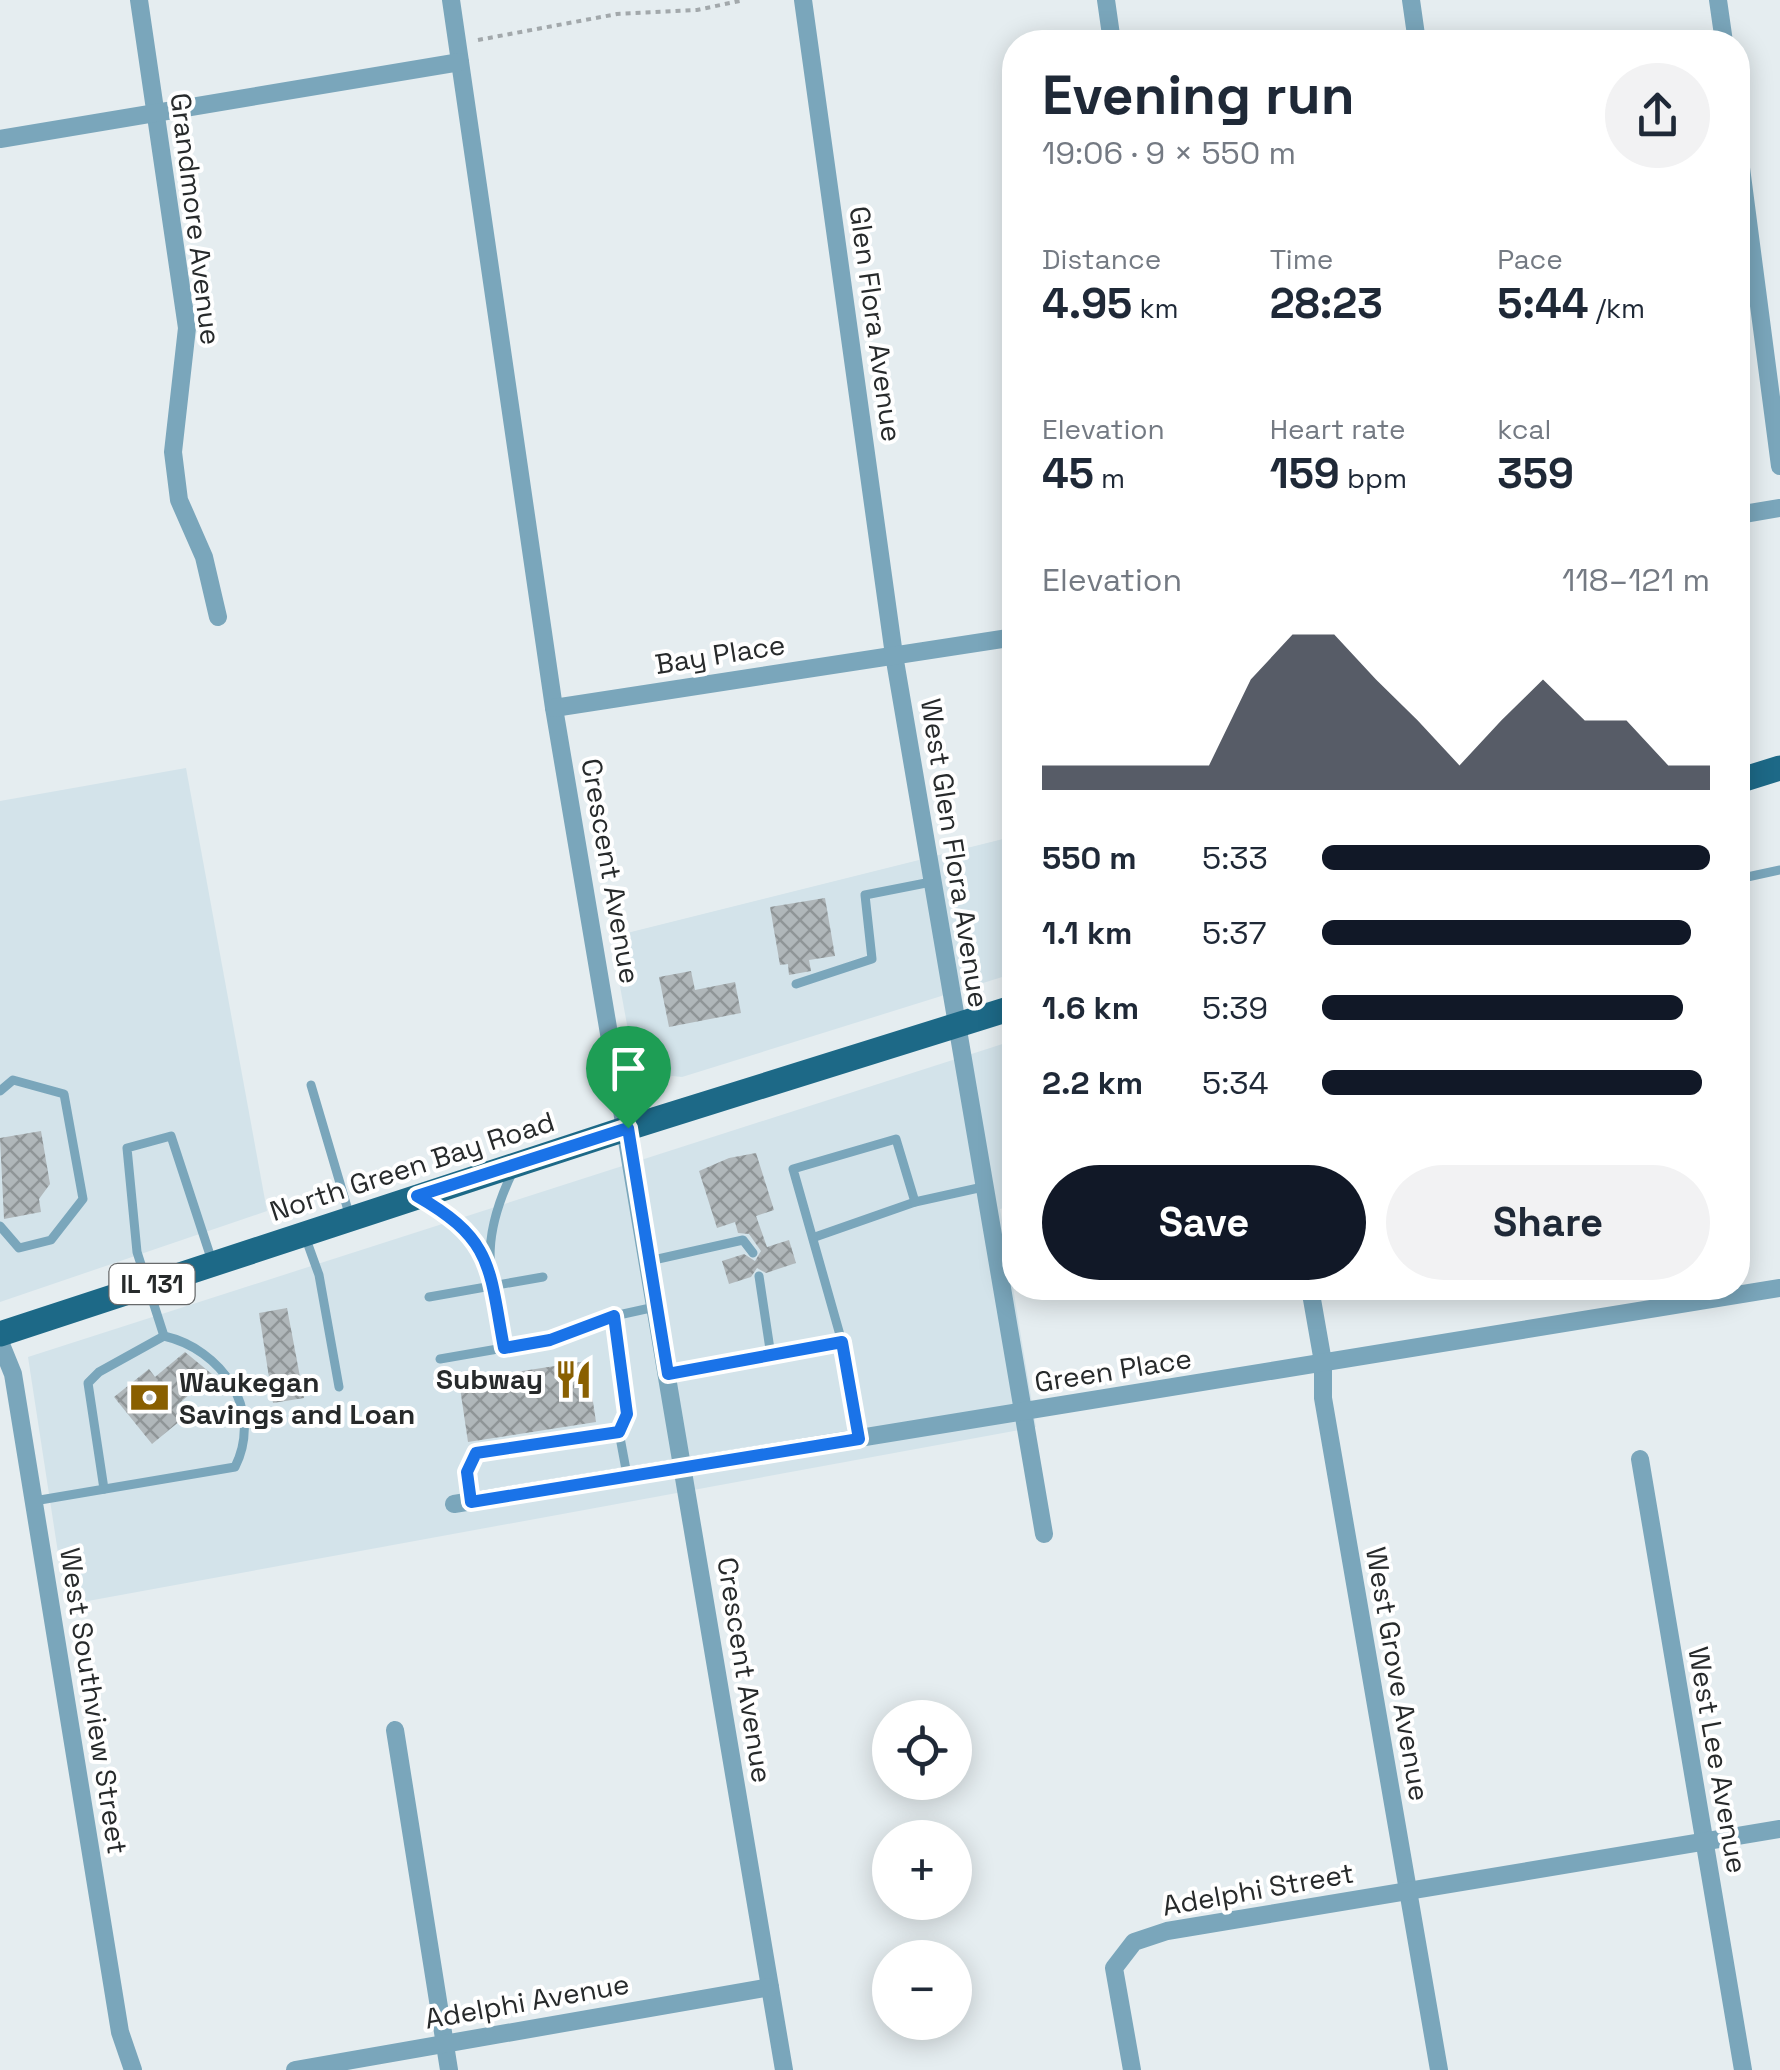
<!DOCTYPE html>
<html lang="en">
<head>
<meta charset="utf-8">
<style>
	:root { --surface:#fff; --page:#f2f2f3; --text:#1f2937; --muted:#747a83; --accent:#111827 }
	body { margin:0; font-family:"Space Grotesk",sans-serif; background:var(--page); color:var(--text); height:100vh; display:flex; flex-direction:column; font-size:38px; white-space:nowrap }
	* { box-sizing:border-box; margin:0 }
	p { font-size:32px; color:var(--muted) }
	.icon { flex:none; width:55px; height:55px; fill:none; stroke:currentColor; stroke-width:2; stroke-linecap:round; stroke-linejoin:round }
	.map { position:relative; flex:1; overflow:hidden }
	.side { position:absolute; left:1002px; top:30px; width:748px; height:1270px; display:flex; flex-direction:column; background:var(--surface); border-radius:40px; box-shadow:0 5px 25px #0003 }
	.side>* { flex:none }
	.fabs { position:absolute; left:872px; top:1700px; display:grid; gap:20px }
	.fabs a { display:grid; place-items:center; width:100px; height:100px; border-radius:50%; background:var(--surface); box-shadow:0 5px 25px #0003; font-size:50px }
	.pin { position:absolute; display:grid; place-items:center; width:85px; height:85px; color:#fff; margin:-102px -42px; border-radius:50% 50% 50% 0; rotate:-45deg; box-shadow:0 0 10px #0007 }
	.pin .icon { rotate:45deg }
	.round { display:grid; place-items:center; flex:none; width:105px; height:105px; border-radius:52px; background:var(--page) }
	.head { display:flex; align-items:center; justify-content:space-between; height:170px; padding:0 40px }
	h1 { font-size:55px; font-weight:700; line-height:75px }
	.metrics { display:grid; grid-template-columns:repeat(3,1fr); gap:15px; height:170px; padding:10px 40px }
	.metrics div { display:grid; align-content:center }
	.metrics b { font-size:42px; font-weight:700 }
	.metrics small { font-size:28px; font-weight:400 }
	.metrics p { font-size:28px }
	.chart { height:280px; padding:20px 40px }
	.chart p { display:flex; justify-content:space-between }
	.chart svg { width:100%; height:180px; margin-top:10px; fill:var(--accent); opacity:.7 }
	.primary-button { display:flex; gap:20px; margin-top:auto; padding:20px 40px }
	.primary-button a { flex:1; height:115px; border-radius:60px; background:var(--accent); color:#fff; font-size:40px; font-weight:700; line-height:115px; text-align:center }
	.primary-button a+a { background:var(--page); color:var(--text) }
	ul { padding:0 40px; list-style:none; font-size:32px }
	li { display:grid; grid-template-columns:160px 120px 1fr; align-items:center; height:75px }
	li i { height:25px; border-radius:12px; background:var(--accent) }
	.map>svg:first-child { display:block }
	.built { fill:#d3e3ea }
	.building { fill:url(#building-cross-hatch) }
	.lines { fill:none; stroke-linecap:round; stroke-linejoin:round }
	.path { stroke:#a2a8ab; stroke-width:4; stroke-dasharray:5 5; stroke-linecap:butt }
	.service { stroke:#7aa6bb; stroke-width:9 }
	.minor { stroke:#7aa6bb; stroke-width:18 }
	.primary { stroke:#1d6987; stroke-width:25 }
	.route-casing { stroke:#fff; stroke-width:20 }
	.route { stroke:#1a73e8; stroke-width:12 }
	.labels { text-anchor:middle; dominant-baseline:central; stroke-width:8; stroke-linejoin:round; paint-order:stroke }
	.shield { fill:#fff; stroke:#686a6b; stroke-width:2.5 }
	.shield-label { font-size:25px; font-weight:bold; fill:#272a2b }
	.street-label { font-size:28px; fill:#272a2b; stroke:#fff }
	.poi-label { font-size:28px; font-weight:bold; fill:#272a2b; stroke:#fff; text-anchor:end }
</style>
</head>
<body>
<div class="map">
<svg width="1780" height="2070" viewBox="0 0 1780 2070">
	<defs>
		<pattern id="building-cross-hatch" width="8" height="8" patternUnits="userSpaceOnUse" patternTransform="scale(2.5)"><rect width="8" height="8" fill="#b0b7ba"/><path d="M0 0l8 8M0 8l8-8" fill="none" stroke="#8f9597"/></pattern>
	</defs>
	<rect width="100%" height="100%" fill="#e5edf0"/>
	<g class="built">
		<polygon points="186,768 267,1211 0,1302 0,801"/>
		<polygon points="1015,836 1015,973 682,1077 652,1074 632,1052 611,937"/>
		<polygon points="1015,1040 1015,1205 1000,1209 1036,1427 66,1605 28,1357"/>
	</g>
	<g class="building">
		<polygon points="825,898 835,956 809,960 811,971 789,975 788,964 780,965 770,907"/>
		<polygon points="691,971 695,990 735,982 741,1013 669,1027 659,977"/>
		<polygon points="41,1131 50,1184 39,1199 41,1212 4,1219 0,1138"/>
		<polygon points="756,1153 774,1210 756,1216 767,1247 789,1240 796,1263 766,1273 757,1268 751,1277 729,1284 722,1261 744,1254 755,1261 761,1251 749,1234 738,1233 735,1222 717,1228 699,1171 729,1158"/>
		<polygon points="287,1308 304,1398 273,1403 259,1313"/>
		<polygon points="185,1352 213,1375 177,1405 186,1416 152,1444 114,1397 149,1369 155,1377"/>
		<polygon points="587,1361 596,1422 468,1442 459,1381"/>
	</g>
	<g class="lines">
		<polyline class="path" points="478,40 617,14 697,10 744,0"/>
		<g class="service">
			<polyline points="1738,879 1780,870"/>
			<polyline points="796,984 872,959 865,895 931,882"/>
			<polyline points="311,1085 350,1217"/>
			<polyline points="0,1091 13,1080 64,1094 83,1199 51,1240 19,1248 0,1226"/>
			<polyline points="426,1201 486,1255"/>
			<polyline points="815,1237 915,1202 983,1187"/>
			<polyline points="306,1239 319,1275 339,1387"/>
			<polyline points="649,1261 743,1240 753,1253"/>
			<polyline points="759,1276 771,1356"/>
			<polyline points="429,1297 543,1277"/>
			<polyline points="614,1316 627,1414 619,1432 627,1475"/>
			<polyline points="842,1342 793,1169 896,1139 915,1202"/>
			<path d="M504 1348C490 1273 478 1243 513 1171"/>
			<polyline points="440,1359 550,1340 614,1316 655,1307"/>
			<polyline points="668,1374 842,1342 859,1439"/>
			<polyline points="104,1489 88,1383 99,1372 164,1336"/>
			<path d="M34 1501 235 1467C264 1409 221 1349 164 1336L137 1252 127 1148 171 1136 212 1261"/>
			<polyline points="471,1502 467,1472 476,1453 619,1432"/>
		</g>
		<g class="minor">
			<polyline points="139,0 187,328 173,452 179,500 204,557 218,617"/>
			<polyline points="451,0 554,708 784,2070"/>
			<polyline points="803,0 894,655 1044,1534"/>
			<polyline points="1106,0 1112,42"/>
			<polyline points="1411,0 1417,42"/>
			<polyline points="1718,0 1724,42"/>
			<polyline points="0,139 460,62"/>
			<polyline points="1738,145 1780,466"/>
			<polyline points="1738,515 1780,508"/>
			<polyline points="554,708 1015,637"/>
			<polyline points="1310,1288 1323,1362 1323,1398 1439,2070"/>
			<polyline points="0,1342 13,1374 120,2032 133,2070"/>
			<polyline points="1640,1459 1743,2070"/>
			<polyline points="454,1504 1780,1288"/>
			<polyline points="395,1730 449,2070"/>
			<polyline points="295,2070 770,1987"/>
			<polyline points="1132,2070 1114,1968 1134,1942 1167,1931 1780,1829"/>
		</g>
		<g class="primary">
			<polyline points="1738,781 1780,768"/>
			<polyline points="0,1334 628,1128 1015,1007"/>
		</g>
	</g>
	<g class="lines">
		<defs>
			<path id="route" d="M628 1128 668 1374 842 1342 859 1439 471 1502 467 1472 476 1453 619 1432 627 1414 614 1316 550 1340 504 1348C489 1268 494 1240 417 1196Z"/>
		</defs>
		<use href="#route" class="route-casing"/>
		<use href="#route" class="route"/>
	</g>
	<defs>
		<symbol id="restaurant-bare" viewBox="-9 -9 18 18"><path d="M-5-6h1v4h1v-4h1v4h1v-4h1v5L-1.5 .5V6h-2V.5L-5-1ZM5-6V6H3V1.5H1.5Q1.5-4 5-6Z" fill="#895f00" stroke="#fff" stroke-width="2.5" paint-order="stroke"/></symbol>
		<symbol id="bank-bare" viewBox="-9 -9 18 18"><path d="M-6-4H6V4H-6ZM0-2.3a2.3 2.3 0 1 0 0 4.6a2.3 2.3 0 1 0 0-4.6Z" fill="#895f00" stroke="#fff" stroke-width="2.5" paint-order="stroke"/></symbol>
	</defs>
	<g fill-rule="evenodd">
		<use href="#restaurant-bare" x="546" y="1352" width="55" height="55"/>
		<use href="#bank-bare" x="122" y="1370" width="55" height="55"/>
	</g>
	<g class="labels">
		<rect class="shield" x="109.5" y="1264" width="85" height="40" rx="8"/>
		<g class="shield-label">
			<text x="152" y="1284">IL 131</text>
		</g>
		<g class="street-label">
			<text transform="translate(196 219) rotate(83)">Grandmore Avenue</text>
			<text transform="translate(876 324) rotate(82)">Glen Flora Avenue</text>
			<text transform="translate(720 654) rotate(-9)">Bay Place</text>
			<text transform="translate(955 853) rotate(81)">West Glen Flora Avenue</text>
			<text transform="translate(611 871) rotate(80)">Crescent Avenue</text>
			<text transform="translate(412 1166) rotate(-18)">North Green Bay Road</text>
			<text transform="translate(1113 1370) rotate(-9)">Green Place</text>
			<text transform="translate(745 1670) rotate(81)">Crescent Avenue</text>
			<text transform="translate(1398 1674) rotate(80)">West Grove Avenue</text>
			<text transform="translate(94 1701) rotate(81)">West Southview Street</text>
			<text transform="translate(1718 1760) rotate(80)">West Lee Avenue</text>
			<text transform="translate(1258 1889) rotate(-10)">Adelphi Street</text>
			<text transform="translate(527 2001) rotate(-10)">Adelphi Avenue</text>
		</g>
		<g class="poi-label">
			<text x="543" y="1379">Subway</text>
			<text x="179" y="1382" text-anchor="start">Waukegan<tspan x="179" dy="32">Savings and Loan</tspan></text>
		</g>
	</g>
</svg>
<div class="fabs">
<a><svg class="icon" aria-label="locate" viewBox="0 0 24 24"><circle cx="12" cy="12" r="6"/><path d="M12 2v4M12 18v4M2 12h4M18 12h4"/></svg></a>
<a>+</a>
<a>−</a>
</div>
<div class="pin" style="left:628px;top:1128px;background:#1e9e55"><svg class="icon" aria-label="arrive" viewBox="0 0 24 24"><path d="M6 21V4h12l-3 4 3 4H6"/></svg></div>
<section class="side">
<div class="head"><div><h1>Evening run</h1><p>19:06 · 9 × 550 m</p></div><a class="round"><svg class="icon" aria-label="share" viewBox="0 0 24 24"><path d="M12 15V3M7 8l5-5 5 5M5 13v7h14v-7"/></svg></a></div>
<div class="metrics">
<div><p>Distance</p><b>4.95<small> km</small></b></div>
<div><p>Time</p><b>28:23</b></div>
<div><p>Pace</p><b>5:44<small> /km</small></b></div>
</div>
<div class="metrics">
<div><p>Elevation</p><b>45<small> m</small></b></div>
<div><p>Heart rate</p><b>159<small> bpm</small></b></div>
<div><p>kcal</p><b>359</b></div>
</div>
<div class="chart"><p><span>Elevation</span>118–121 m</p>
<svg viewBox="0 0 160 44" preserveAspectRatio="none"><path d="M0 44V38L10 38L20 38L30 38L40 38L50 17L60 6L70 6L80 17L90 27L100 38L110 27L120 17L130 27L140 27L150 38L160 38V44z"/></svg>
</div>
<ul>
<li><b>550 m</b>5:33<i style="width:100%"></i></li>
<li><b>1.1 km</b>5:37<i style="width:95%"></i></li>
<li><b>1.6 km</b>5:39<i style="width:93%"></i></li>
<li><b>2.2 km</b>5:34<i style="width:98%"></i></li>
</ul>
<div class="primary-button"><a>Save</a><a>Share</a></div>
</section>
</div>
</body>
</html>
